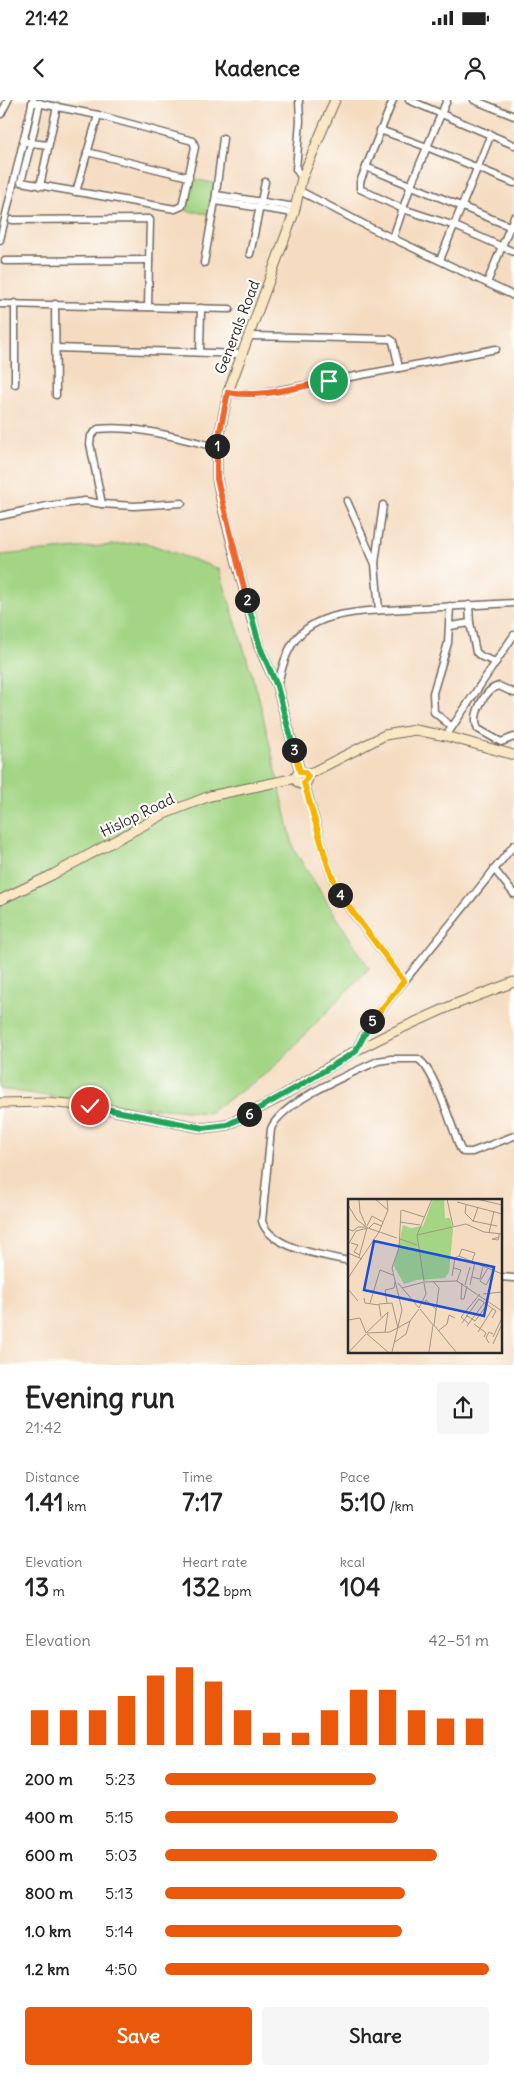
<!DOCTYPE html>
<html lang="en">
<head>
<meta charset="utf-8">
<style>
	:root { --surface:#fff; --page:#f6f6f6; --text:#222; --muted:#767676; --accent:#ea580c }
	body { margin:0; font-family:Delius,sans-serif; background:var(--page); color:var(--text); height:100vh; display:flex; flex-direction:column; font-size:19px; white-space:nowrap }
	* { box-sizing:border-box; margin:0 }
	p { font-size:16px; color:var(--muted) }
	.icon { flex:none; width:28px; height:28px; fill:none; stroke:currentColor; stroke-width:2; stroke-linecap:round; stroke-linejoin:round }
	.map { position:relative; height:1265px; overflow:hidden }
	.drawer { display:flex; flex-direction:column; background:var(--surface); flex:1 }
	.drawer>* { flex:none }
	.pin { position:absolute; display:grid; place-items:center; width:42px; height:42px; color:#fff; margin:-21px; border:2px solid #fff; border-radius:50%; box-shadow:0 1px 5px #0007 }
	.km { position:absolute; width:25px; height:25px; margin:-12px; border-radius:50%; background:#222; color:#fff; font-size:14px; line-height:25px; text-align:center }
	.round { display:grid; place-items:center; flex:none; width:52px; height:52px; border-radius:5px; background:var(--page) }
	.summary { display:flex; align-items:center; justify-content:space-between; height:85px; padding:0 25px }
	h1 { font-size:28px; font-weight:700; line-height:38px }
	.figures { display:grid; grid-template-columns:repeat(3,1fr); gap:8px; height:85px; padding:5px 25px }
	.figures div { display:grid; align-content:center }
	.figures b { font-size:25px; font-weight:700 }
	.figures small { font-size:14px; font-weight:400 }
	.figures p { font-size:14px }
	.chart { height:140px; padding:10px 25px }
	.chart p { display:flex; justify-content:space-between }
	.chart svg { width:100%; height:90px; margin-top:5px; stroke:var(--accent); stroke-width:6 }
	.cta { display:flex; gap:10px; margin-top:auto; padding:10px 25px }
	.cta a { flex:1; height:58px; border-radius:5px; background:var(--accent); color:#fff; font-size:20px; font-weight:700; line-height:58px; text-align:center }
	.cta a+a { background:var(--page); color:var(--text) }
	ul { padding:0 25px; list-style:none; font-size:16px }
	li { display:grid; grid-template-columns:80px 60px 1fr; align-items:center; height:38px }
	li i { height:12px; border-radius:6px; background:var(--accent) }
	.status { display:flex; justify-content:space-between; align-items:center; height:35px; padding:0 25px; background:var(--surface); direction:ltr }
	.status svg { height:14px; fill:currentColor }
	header { display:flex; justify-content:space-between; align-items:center; height:65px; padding:0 25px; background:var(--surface); font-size:22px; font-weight:700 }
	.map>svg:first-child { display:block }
	.green { fill:#a3d584; stroke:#678058 }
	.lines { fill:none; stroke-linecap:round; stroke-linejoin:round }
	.street-casing { stroke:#726960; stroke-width:9 }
	.secondary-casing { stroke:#726960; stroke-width:11 }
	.street { stroke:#fff; stroke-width:6 }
	.secondary { stroke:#fae7c3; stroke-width:9 }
	.split-1-casing { stroke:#fff; stroke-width:10 }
	.split-2-casing { stroke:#fff; stroke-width:10 }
	.split-3-casing { stroke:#fff; stroke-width:10 }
	.split-4-casing { stroke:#fff; stroke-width:10 }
	.split-5-casing { stroke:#fff; stroke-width:10 }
	.split-6-casing { stroke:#fff; stroke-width:10 }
	.split-7-casing { stroke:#fff; stroke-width:10 }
	.split-1 { stroke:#f0652b; stroke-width:6 }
	.split-2 { stroke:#f0652b; stroke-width:6 }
	.split-3 { stroke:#22a559; stroke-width:6 }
	.split-4 { stroke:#f5b400; stroke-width:6 }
	.split-5 { stroke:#f5b400; stroke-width:6 }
	.split-6 { stroke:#22a559; stroke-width:6 }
	.split-7 { stroke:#22a559; stroke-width:6 }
	.labels { text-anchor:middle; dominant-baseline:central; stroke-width:4.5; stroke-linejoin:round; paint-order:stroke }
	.street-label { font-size:15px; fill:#2b2b2b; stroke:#fdfcf7 }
	.inset-road { fill:none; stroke:#a49585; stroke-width:1 }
	.view { fill:#1d4ed8; fill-opacity:0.15; stroke:#1d4ed8; stroke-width:2.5 }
	.inset-edge { fill:none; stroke:#2b2b2b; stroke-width:2.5 }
</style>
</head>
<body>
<div class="status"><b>21:42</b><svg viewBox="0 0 49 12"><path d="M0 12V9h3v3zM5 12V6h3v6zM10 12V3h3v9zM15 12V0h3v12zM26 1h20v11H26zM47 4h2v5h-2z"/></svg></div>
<header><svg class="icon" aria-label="back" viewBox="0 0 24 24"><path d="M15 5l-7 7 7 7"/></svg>Kadence<svg class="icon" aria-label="person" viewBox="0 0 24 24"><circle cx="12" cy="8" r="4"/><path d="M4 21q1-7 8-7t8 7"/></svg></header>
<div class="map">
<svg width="514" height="1265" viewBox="0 0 514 1265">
	<rect width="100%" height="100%" fill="#fdfcf7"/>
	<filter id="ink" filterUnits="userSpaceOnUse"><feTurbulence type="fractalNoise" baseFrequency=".02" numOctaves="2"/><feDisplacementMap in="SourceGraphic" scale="10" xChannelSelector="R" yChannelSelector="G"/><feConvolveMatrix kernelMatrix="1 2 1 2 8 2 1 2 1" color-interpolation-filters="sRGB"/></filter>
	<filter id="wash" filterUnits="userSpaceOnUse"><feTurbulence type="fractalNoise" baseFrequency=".0096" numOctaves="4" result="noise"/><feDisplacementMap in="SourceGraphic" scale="20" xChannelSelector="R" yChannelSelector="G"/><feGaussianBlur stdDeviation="1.12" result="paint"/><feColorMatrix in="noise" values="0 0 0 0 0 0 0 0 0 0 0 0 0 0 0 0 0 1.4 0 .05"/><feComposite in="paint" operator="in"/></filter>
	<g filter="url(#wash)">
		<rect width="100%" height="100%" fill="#f5dcc1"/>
		<g class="green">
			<polygon points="192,79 214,83 210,114 187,111"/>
			<polygon points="144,442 219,469 258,594 294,750 369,868 270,971 208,1013 89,1002 0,989 0,455"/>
		</g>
	</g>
	<g filter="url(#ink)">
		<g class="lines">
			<defs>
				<g id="street">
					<polyline points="299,0 300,21 296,69 302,78"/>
					<polyline points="393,0 360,82 360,89 403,109 455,126 514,152"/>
					<polyline points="409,0 514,45"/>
					<polyline points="474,0 514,16"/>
					<polyline points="40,3 31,43 48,45"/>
					<polyline points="1,14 8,0"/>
					<polyline points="380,30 427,47 514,83"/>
					<polyline points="23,41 31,43 21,82 175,109 182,106 195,47 193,41 98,15 32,2"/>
					<polyline points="87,52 189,77"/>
					<polyline points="366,67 514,128"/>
					<polyline points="40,86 57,6"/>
					<polyline points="300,91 369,127 514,196"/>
					<polyline points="76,92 98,15"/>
					<polyline points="216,95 296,107"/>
					<polyline points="215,101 294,113"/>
					<polyline points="12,120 149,119 150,120 148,207"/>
					<polyline points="393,138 411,85 447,0"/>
					<polyline points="0,140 33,0"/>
					<polyline points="250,154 265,82"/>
					<polyline points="440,160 491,34"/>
					<polyline points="5,161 149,160"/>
					<polyline points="204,163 215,101 223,38"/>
					<polyline points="487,183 514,117"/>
					<polyline points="0,204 230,209"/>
					<polyline points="55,204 56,295"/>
					<polyline points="56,248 242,254"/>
					<polyline points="200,252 201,208"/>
					<polyline points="399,268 496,249"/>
					<polyline points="15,284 15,203"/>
					<polyline points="228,292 239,294 259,294 399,268 393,241 390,239 250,236"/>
					<polyline points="347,401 375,464 379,510"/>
					<path d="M102 404 90 344 91 336 98 329C138 325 178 338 217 347"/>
					<polyline points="0,416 47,406 85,401 102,404 134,406 182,403"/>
					<polyline points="375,463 383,405"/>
					<polyline points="469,505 470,523 476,552 482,557 496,562"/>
					<polyline points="450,506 448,543 433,593 434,612 452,627"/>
					<polyline points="450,526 470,523"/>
					<path d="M277 586C281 574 283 561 289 550 304 519 337 514 368 511L514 503"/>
					<path d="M514 593 499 586C485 589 471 615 478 629L501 642 514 637"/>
					<polyline points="446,636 514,535"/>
					<polyline points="305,683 328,766 340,796 404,881"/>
					<polyline points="494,769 514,794"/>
					<polyline points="355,951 369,925 514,745"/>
					<path d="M349 1161C324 1155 270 1149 262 1121L271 1029C281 1002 352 973 378 961L391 959H418C434 968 453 1030 460 1048L463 1052H472L514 1036"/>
					<polyline points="500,1177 514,1178"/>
				</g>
				<g id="secondary">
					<circle cx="302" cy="678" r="6"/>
					<polyline points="300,672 277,586 259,547 223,409 217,379 217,347 228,292 294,113 302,78 335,0"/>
					<polyline points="307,675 385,635 415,630 446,636 514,655"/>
					<polyline points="0,800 52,775 164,714 210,696 296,678"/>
					<polyline points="0,1003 47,1002 90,1006 203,1028 227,1025 277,999 355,951 391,933 453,905 514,882"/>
				</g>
			</defs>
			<use href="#street" class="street-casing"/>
			<use href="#secondary" class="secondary-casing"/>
			<use href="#street" class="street"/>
			<use href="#secondary" class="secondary"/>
		</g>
	</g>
	<g class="lines" filter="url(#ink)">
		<defs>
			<path id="split-1" d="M217 346 228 292C261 299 296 287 329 281"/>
			<polyline id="split-2" points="217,346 217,379 247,500"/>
			<polyline id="split-3" points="247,500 260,547 277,586 294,650"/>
			<polyline id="split-4" points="294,650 300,672 304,672 308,676 304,683 328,766 340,795"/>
			<polyline id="split-5" points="340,795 404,881 372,921"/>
			<polyline id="split-6" points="249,1014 299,986 355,952 372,921"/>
			<polyline id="split-7" points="90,1006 203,1028 227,1025 249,1014"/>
		</defs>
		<use href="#split-1" class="split-1-casing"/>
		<use href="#split-2" class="split-2-casing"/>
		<use href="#split-3" class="split-3-casing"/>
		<use href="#split-4" class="split-4-casing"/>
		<use href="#split-5" class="split-5-casing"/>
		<use href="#split-6" class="split-6-casing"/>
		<use href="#split-7" class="split-7-casing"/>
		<use href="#split-1" class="split-1"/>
		<use href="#split-2" class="split-2"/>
		<use href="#split-3" class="split-3"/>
		<use href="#split-4" class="split-4"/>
		<use href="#split-5" class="split-5"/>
		<use href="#split-6" class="split-6"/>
		<use href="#split-7" class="split-7"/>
	</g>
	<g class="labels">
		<g class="street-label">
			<text transform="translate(237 227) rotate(-69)">Generals Road</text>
			<text transform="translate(137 715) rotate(-26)">Hislop Road</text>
		</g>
	</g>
	<g transform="translate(348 1099)">
		<rect width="154" height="154" fill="#f5dcc1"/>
		<path d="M85 0H96L97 19H102L105 31 101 73 97 79 69 81 56 85 46 67 55 26 63 29 75 27Z" fill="#a3d584"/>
		<path class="inset-road" d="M11 0 12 13 18 26M27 0 40 11M99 0 105 27M129 0 154 6M109 3 154 15M0 6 9 21 20 29 49 39M118 6 117 14 125 22M54 11 76 18M125 22 149 27M52 23 72 26M125 23 130 8M19 27 24 17 35 23M21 29 26 24 34 27M0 30 5 32 10 28H18M141 34 146 12M69 36 118 25 136 33 154 35M151 38 144 40 150 41 151 38V35M52 40 69 46M3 44 10 46 6 53 12 56M0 46 8 32 20 29M0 54 14 60M111 57 114 50 127 54 124 62M11 58 19 29M106 69 113 71 109 82M140 69 132 82 138 86 146 71M104 77 107 59 111 57 154 75M124 78 132 80 135 67M0 79 31 33 40 11 39 0M76 82 69 36 84 0M85 82 91 89 86 126M76 83 109 82 154 112M50 84 71 109M114 84 113 100H116L119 87M117 86 122 68M122 86 127 63M54 89 76 83M0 90 10 102M135 95 154 93M16 99 17 104 31 106M22 104 32 71 45 76M39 104 37 91 46 89 47 83M76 106 78 101 88 110M71 109 78 95 76 84M72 110 85 126M118 116 127 122 139 106M33 118 31 105 44 104 50 129M0 121 12 119 18 134M114 124 131 100 148 112 144 119M121 125 113 118 132 95M126 125 138 134 136 138M86 126 108 153M119 127 136 104M90 132 99 125 101 116 107 119M130 133 145 109M18 134 40 113 37 133M19 134 42 133 62 122M19 135 40 153M145 138 154 119M47 143 58 135 62 122 71 110M141 144 138 139 141 133 145 135M145 145 154 125M1 153 18 135M44 153 54 111 44 69 51 49 53 11M81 153 85 126"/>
		<path class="view" d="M26 42 146 68 136 117 16 91Z"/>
		<rect width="154" height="154" class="inset-edge"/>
	</g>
</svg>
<div class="pin" style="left:329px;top:281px;background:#1e9e55"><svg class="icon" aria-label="arrive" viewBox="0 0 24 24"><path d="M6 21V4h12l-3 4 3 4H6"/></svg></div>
<div class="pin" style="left:90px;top:1006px;background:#d93025"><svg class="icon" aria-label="check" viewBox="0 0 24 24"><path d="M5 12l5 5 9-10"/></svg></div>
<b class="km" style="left:217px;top:346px">1</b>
<b class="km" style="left:247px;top:500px">2</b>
<b class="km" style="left:294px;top:650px">3</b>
<b class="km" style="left:340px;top:795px">4</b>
<b class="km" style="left:372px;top:921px">5</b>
<b class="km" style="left:249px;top:1014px">6</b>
</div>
<section class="drawer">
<div class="summary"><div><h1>Evening run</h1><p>21:42</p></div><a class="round"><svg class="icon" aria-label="share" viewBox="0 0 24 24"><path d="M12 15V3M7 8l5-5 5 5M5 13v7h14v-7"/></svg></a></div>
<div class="figures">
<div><p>Distance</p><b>1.41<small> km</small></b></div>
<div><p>Time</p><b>7:17</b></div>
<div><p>Pace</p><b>5:10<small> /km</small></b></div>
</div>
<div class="figures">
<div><p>Elevation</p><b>13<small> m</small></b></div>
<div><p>Heart rate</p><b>132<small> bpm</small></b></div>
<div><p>kcal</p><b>104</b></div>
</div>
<div class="chart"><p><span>Elevation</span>42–51 m</p>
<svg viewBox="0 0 160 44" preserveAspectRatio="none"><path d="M5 44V27M15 44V27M25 44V27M35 44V20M45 44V10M55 44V6M65 44V13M75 44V27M85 44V38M95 44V38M105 44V27M115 44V17M125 44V17M135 44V27M145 44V31M155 44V31"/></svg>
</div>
<ul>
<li><b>200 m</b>5:23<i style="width:65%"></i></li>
<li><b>400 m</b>5:15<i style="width:72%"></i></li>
<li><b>600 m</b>5:03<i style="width:84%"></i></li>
<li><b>800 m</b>5:13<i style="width:74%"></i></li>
<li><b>1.0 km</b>5:14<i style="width:73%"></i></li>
<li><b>1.2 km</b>4:50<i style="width:100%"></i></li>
</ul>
<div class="cta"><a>Save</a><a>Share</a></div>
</section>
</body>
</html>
